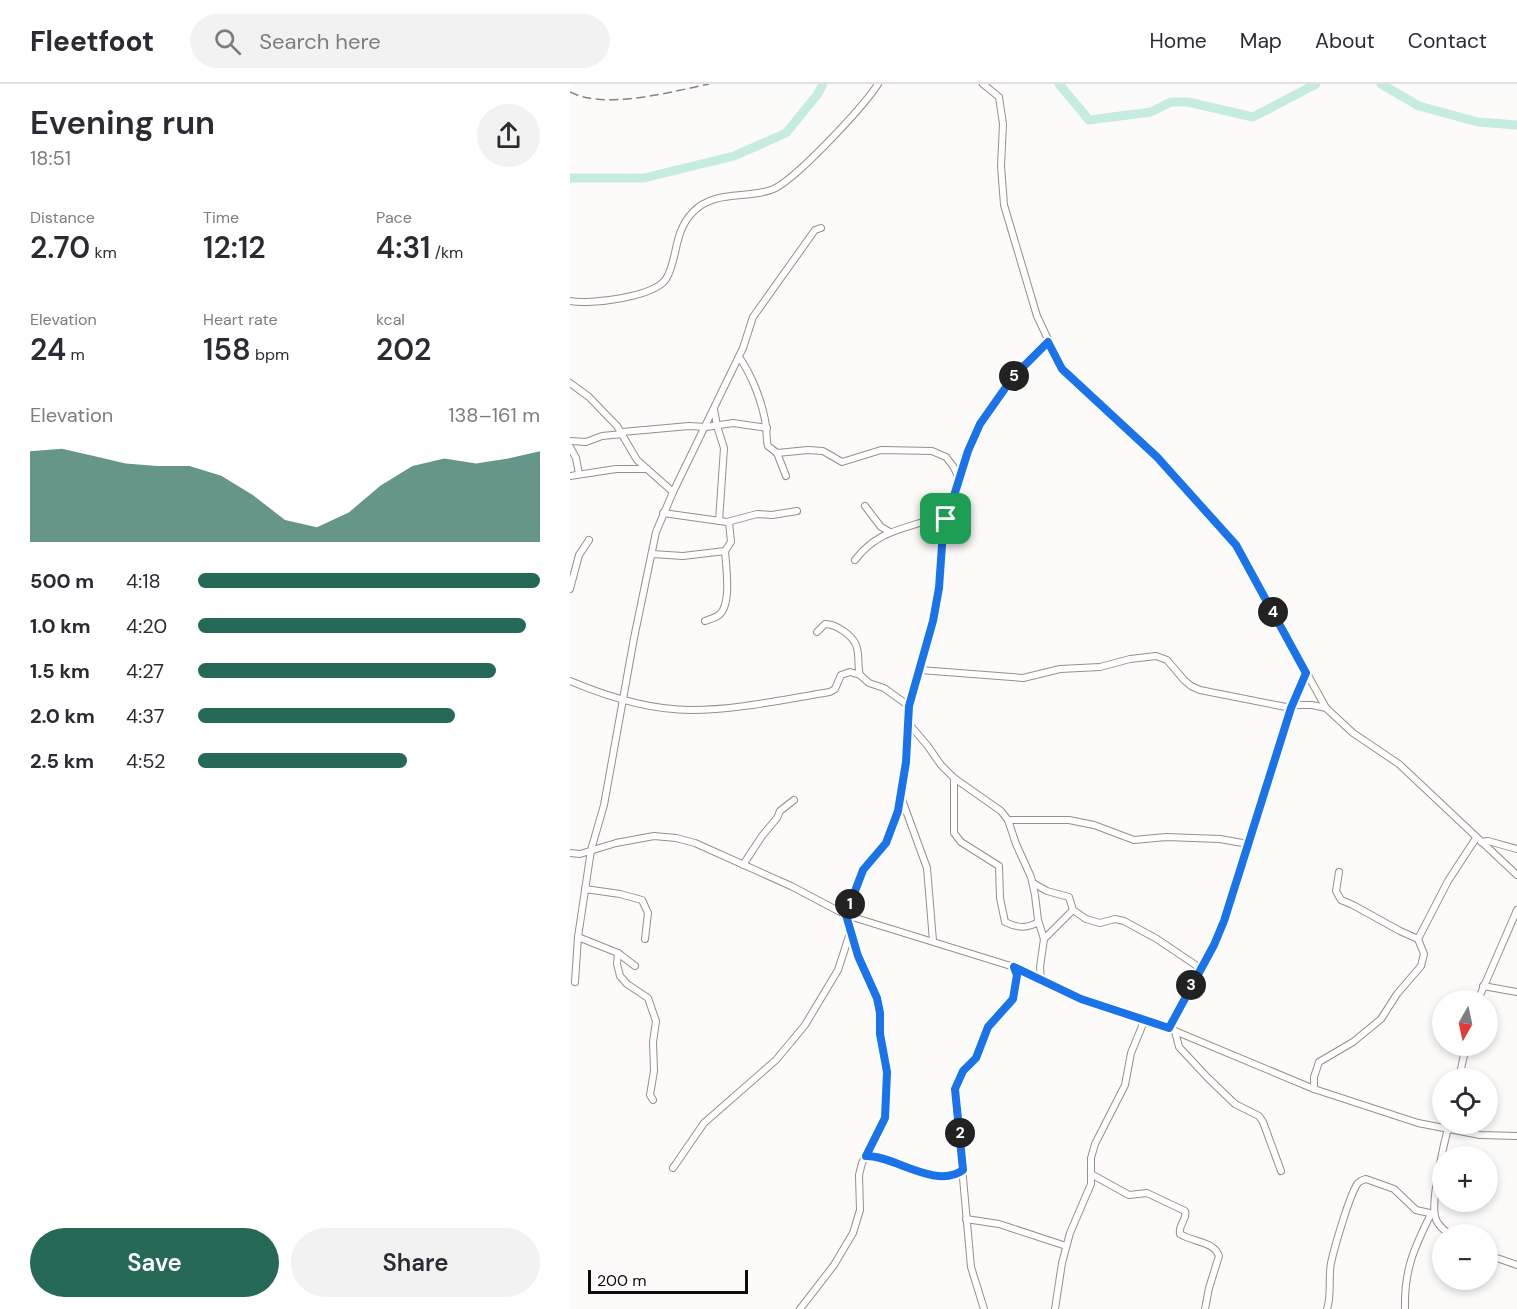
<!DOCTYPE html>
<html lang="en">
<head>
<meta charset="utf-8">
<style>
	:root { --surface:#fff; --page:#f2f2f3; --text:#2b2b33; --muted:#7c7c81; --line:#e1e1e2; --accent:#266959 }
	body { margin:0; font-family:"DM Sans",sans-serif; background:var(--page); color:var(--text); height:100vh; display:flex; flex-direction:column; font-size:22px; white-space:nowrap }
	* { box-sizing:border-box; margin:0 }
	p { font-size:20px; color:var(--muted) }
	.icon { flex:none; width:33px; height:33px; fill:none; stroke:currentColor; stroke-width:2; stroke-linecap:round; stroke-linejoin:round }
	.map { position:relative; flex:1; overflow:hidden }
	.drawer { display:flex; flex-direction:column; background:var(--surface); width:570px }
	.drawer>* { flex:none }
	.needle { width:39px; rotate:189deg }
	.fabs { position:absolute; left:862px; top:906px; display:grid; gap:12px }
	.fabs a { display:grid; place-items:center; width:66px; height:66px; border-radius:50%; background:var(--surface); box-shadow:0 3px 9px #0003; font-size:30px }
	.scale { position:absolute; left:18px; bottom:15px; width:160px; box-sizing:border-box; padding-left:6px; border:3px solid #0f0b0a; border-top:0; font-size:16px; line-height:21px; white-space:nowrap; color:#0f0b0a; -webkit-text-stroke:4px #fff; paint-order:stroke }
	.pin { position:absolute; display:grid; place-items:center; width:51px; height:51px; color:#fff; margin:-26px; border-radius:12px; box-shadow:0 3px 9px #0006 }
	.km { position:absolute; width:30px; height:30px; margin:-15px; border-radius:50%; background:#222; color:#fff; font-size:16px; line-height:30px; text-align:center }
	.round { display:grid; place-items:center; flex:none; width:63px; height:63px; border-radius:32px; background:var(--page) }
	.headline { display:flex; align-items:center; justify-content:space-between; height:102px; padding:0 30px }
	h1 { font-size:33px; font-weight:600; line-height:45px }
	.stats { display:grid; grid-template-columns:repeat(3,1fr); gap:9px; height:102px; padding:6px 30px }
	.stats div { display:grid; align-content:center }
	.stats b { font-size:30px; font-weight:600 }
	.stats small { font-size:16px; font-weight:400 }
	.stats p { font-size:16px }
	.chart { height:168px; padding:12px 30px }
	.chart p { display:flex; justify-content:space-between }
	.chart svg { width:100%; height:108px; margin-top:6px; fill:var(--accent); opacity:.7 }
	.button { display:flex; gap:12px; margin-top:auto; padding:12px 30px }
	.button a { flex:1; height:69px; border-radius:36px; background:var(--accent); color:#fff; font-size:24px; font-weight:600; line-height:69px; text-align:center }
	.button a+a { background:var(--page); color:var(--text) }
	ul { padding:0 30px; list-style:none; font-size:20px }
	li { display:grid; grid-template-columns:96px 72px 1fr; align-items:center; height:45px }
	li i { height:15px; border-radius:8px; background:var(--accent) }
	header { display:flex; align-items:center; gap:36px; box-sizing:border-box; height:84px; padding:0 30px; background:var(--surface); border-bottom:2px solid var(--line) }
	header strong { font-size:28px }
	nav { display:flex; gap:33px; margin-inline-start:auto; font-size:21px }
	.search { width:420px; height:54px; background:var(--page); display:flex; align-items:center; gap:15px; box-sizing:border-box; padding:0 21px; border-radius:33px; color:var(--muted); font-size:22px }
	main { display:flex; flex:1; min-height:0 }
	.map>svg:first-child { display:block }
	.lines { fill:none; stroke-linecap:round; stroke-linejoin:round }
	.river { stroke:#c6ebe0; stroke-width:9 }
	.minor-casing { stroke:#9a8d8b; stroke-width:8 }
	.minor { stroke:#fff; stroke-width:6 }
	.rail { stroke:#868382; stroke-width:1.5; stroke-dasharray:9 4.5; stroke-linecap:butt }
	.route-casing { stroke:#fff; stroke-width:12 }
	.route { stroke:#1a73e8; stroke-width:8 }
</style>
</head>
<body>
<header>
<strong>Fleetfoot</strong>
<div class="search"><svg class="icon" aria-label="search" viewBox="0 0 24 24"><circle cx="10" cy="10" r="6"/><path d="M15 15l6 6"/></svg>Search here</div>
<nav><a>Home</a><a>Map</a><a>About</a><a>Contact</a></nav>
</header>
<main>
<section class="drawer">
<div class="headline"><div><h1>Evening run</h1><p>18:51</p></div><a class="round"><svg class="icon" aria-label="share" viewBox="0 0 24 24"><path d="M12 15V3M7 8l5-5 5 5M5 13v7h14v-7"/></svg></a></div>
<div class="stats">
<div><p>Distance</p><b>2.70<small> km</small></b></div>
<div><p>Time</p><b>12:12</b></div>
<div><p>Pace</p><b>4:31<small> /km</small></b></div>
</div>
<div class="stats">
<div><p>Elevation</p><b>24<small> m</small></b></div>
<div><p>Heart rate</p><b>158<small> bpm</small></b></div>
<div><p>kcal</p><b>202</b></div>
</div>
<div class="chart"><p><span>Elevation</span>138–161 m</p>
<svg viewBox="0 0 160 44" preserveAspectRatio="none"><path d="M0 44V7L10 6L20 9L30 12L40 13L50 13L60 17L70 25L80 35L90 38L100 32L110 21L120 13L130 10L140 12L150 10L160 7V44z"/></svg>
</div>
<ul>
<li><b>500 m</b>4:18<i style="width:100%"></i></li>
<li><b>1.0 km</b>4:20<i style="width:96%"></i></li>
<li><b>1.5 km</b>4:27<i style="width:87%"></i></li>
<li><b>2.0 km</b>4:37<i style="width:75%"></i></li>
<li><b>2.5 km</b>4:52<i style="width:61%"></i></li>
</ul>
<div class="button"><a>Save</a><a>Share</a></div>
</section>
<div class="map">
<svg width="947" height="1225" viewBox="0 0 947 1225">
	<rect width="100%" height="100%" fill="#fdfafa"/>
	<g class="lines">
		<g class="river">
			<polyline points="489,0 519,36 581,28 601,18 618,18 683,33 746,0"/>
			<polyline points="811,0 849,22 908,38 947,41"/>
			<polyline points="0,94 74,94 164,72 216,49 247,11 253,0"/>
		</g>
		<defs>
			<g id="minor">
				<polyline points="413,0 429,13 433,40 431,82 434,121 467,232 492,285 587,373 666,461 756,624 783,649 829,680 947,791"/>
				<path d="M0 217C20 221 84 213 96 195 108 176 103 148 123 128 144 106 175 115 201 106 223 99 294 22 308 0"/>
				<path d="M169 273C182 291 193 320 196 342 197 349 196 355 198 362L207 369 216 392"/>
				<polyline points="0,299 19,313 47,342 67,376 103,408"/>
				<polyline points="144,325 147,342 154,364 149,437"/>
				<polyline points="52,348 119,342 136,343 163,339 197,344"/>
				<polyline points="0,357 16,358 32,352 53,350"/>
				<polyline points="0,363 6,374 9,390"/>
				<polyline points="207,369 238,366 253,367 272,378 311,366 362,367 376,373 383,382 389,394"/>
				<polyline points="0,392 46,385 77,385"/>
				<polyline points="295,422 311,443 320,448"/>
				<polyline points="93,429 157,438 187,430 202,431 227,427"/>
				<polyline points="354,437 373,458"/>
				<polyline points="155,467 161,458 159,438"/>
				<path d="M82 470 113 472 155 467C156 482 162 521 149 531 145 534 140 535 135 537"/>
				<path d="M285 476C304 451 324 447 353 438 362 435 371 429 379 425"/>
				<polyline points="0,505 9,471 19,456"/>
				<path d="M247 548 255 540C266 540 282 551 286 561 290 570 287 582 290 591"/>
				<polyline points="350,586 453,594 490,585 530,583 560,575 586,572 597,576 614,596 621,602 630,606 721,624"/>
				<path d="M0 597C38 613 80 626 121 626 168 626 215 615 260 608L265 605 271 591 280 588 290 591 299 599 314 604 339 622"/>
				<polyline points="722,621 742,621 756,624"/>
				<polyline points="339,640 357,661 371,681 384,694 431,727 438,736 446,760 461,793 465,811 468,836 474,855 470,883 471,897"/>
				<path d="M384 694V749L391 758 429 782 430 814 435 838C447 844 457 845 468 838"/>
				<polyline points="331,713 357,784 363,857"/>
				<polyline points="438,736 499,736 524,741 564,756 596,753 650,755 678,760"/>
				<polyline points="911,758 918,757 947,765"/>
				<polyline points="0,769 10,770 46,759 84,752 106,754 125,759 221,802 276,831 444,883 511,915 605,947 744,1005 848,1039 910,1051 947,1052"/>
				<polyline points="173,781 192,752 207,734 210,727 224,716"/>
				<polyline points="769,788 766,807 771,816 783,821 830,847 848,855"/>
				<polyline points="463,799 477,807 499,813 503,826 516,835 530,839 545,835 554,837 587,855 630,884"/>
				<polyline points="15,805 50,810 72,816 78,829 75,855"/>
				<polyline points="8,853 48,869 65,882"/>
				<polyline points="474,855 503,826"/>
				<polyline points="48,869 47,880 50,892 57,900 78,914 86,937 83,958 84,987 80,1011 83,1016"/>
				<polyline points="5,898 8,853 21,766 34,721 64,554 86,448 103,408 173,264 183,233 245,146 251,144"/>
				<polyline points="913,902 947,908"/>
				<polyline points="908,916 947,826"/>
				<polyline points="599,944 644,861 654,837 721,624 736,589"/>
				<polyline points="605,947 609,963 637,993 665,1020 689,1032 693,1038 711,1087"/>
				<polyline points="889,994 896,962"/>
				<polyline points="744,1005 744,993 749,978 783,958 811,935 827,910 851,882 854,870 848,855 878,797 906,754"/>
				<path d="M879 1040C874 1059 861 1115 865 1132 866 1140 874 1146 879 1150"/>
				<path d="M296 1072C323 1071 365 1106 393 1086"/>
				<polyline points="103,1084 134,1039 206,976 235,941 268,886 280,849"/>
				<path d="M521 1090 559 1111 577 1109 615 1127C618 1135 608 1140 610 1150 622 1158 644 1157 649 1172L639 1204 635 1225"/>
				<polyline points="396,1135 429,1140 496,1162"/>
				<polyline points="918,1171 947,1181"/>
				<polyline points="230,1225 264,1181 283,1149 290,1126 289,1091 292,1079 315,1034 317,988 310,950 310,929 307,913 288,872 276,831 293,786 316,759 328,727 336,678 339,622 363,537 376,435 398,367 410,341 443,293 479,258"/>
				<polyline points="414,1225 401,1183 385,1005 393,987 406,974 418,943 443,915 447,891 444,883"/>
				<polyline points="485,1225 492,1179 500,1149 521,1100 521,1074 525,1060 555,1001 561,969 575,935"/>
				<path d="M757 1225C762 1211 758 1194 761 1179 764 1165 780 1109 788 1099 791 1096 792 1096 796 1095L824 1105 846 1126 864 1130"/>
				<path d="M835 1225C834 1186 844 1164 861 1130"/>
			</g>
		</defs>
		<use href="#minor" class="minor-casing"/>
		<use href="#minor" class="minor"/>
		<path class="rail" d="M0 8C35 26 100 8 139 0"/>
	</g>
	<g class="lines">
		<defs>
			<path id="route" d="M478 258 492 285 587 373 666 461 736 589 721 624 654 837 644 861 599 944 511 915 444 883 447 891 443 915 418 943 406 974 393 987 385 1005 393 1086C366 1106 323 1071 296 1072L315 1034 317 988 310 950V929L307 914 288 872 276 831 293 786 316 759 328 727 336 678 339 622 363 537 369 504 373 447 398 367 410 340 443 293Z"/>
		</defs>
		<use href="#route" class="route-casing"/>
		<use href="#route" class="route"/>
	</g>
</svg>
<div class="fabs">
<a><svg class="needle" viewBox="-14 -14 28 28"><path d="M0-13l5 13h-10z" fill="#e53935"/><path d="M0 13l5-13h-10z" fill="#7c7c81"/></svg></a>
<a><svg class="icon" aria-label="locate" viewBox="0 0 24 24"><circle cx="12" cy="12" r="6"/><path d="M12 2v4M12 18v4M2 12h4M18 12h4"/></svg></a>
<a>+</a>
<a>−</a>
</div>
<div class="scale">200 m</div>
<div class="pin" style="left:376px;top:435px;background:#1e9e55"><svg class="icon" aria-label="arrive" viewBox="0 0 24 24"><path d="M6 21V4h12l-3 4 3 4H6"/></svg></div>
<b class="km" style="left:280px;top:820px">1</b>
<b class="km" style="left:390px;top:1049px">2</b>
<b class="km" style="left:621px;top:901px">3</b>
<b class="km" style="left:703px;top:528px">4</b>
<b class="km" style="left:444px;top:292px">5</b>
</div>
</main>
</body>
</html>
